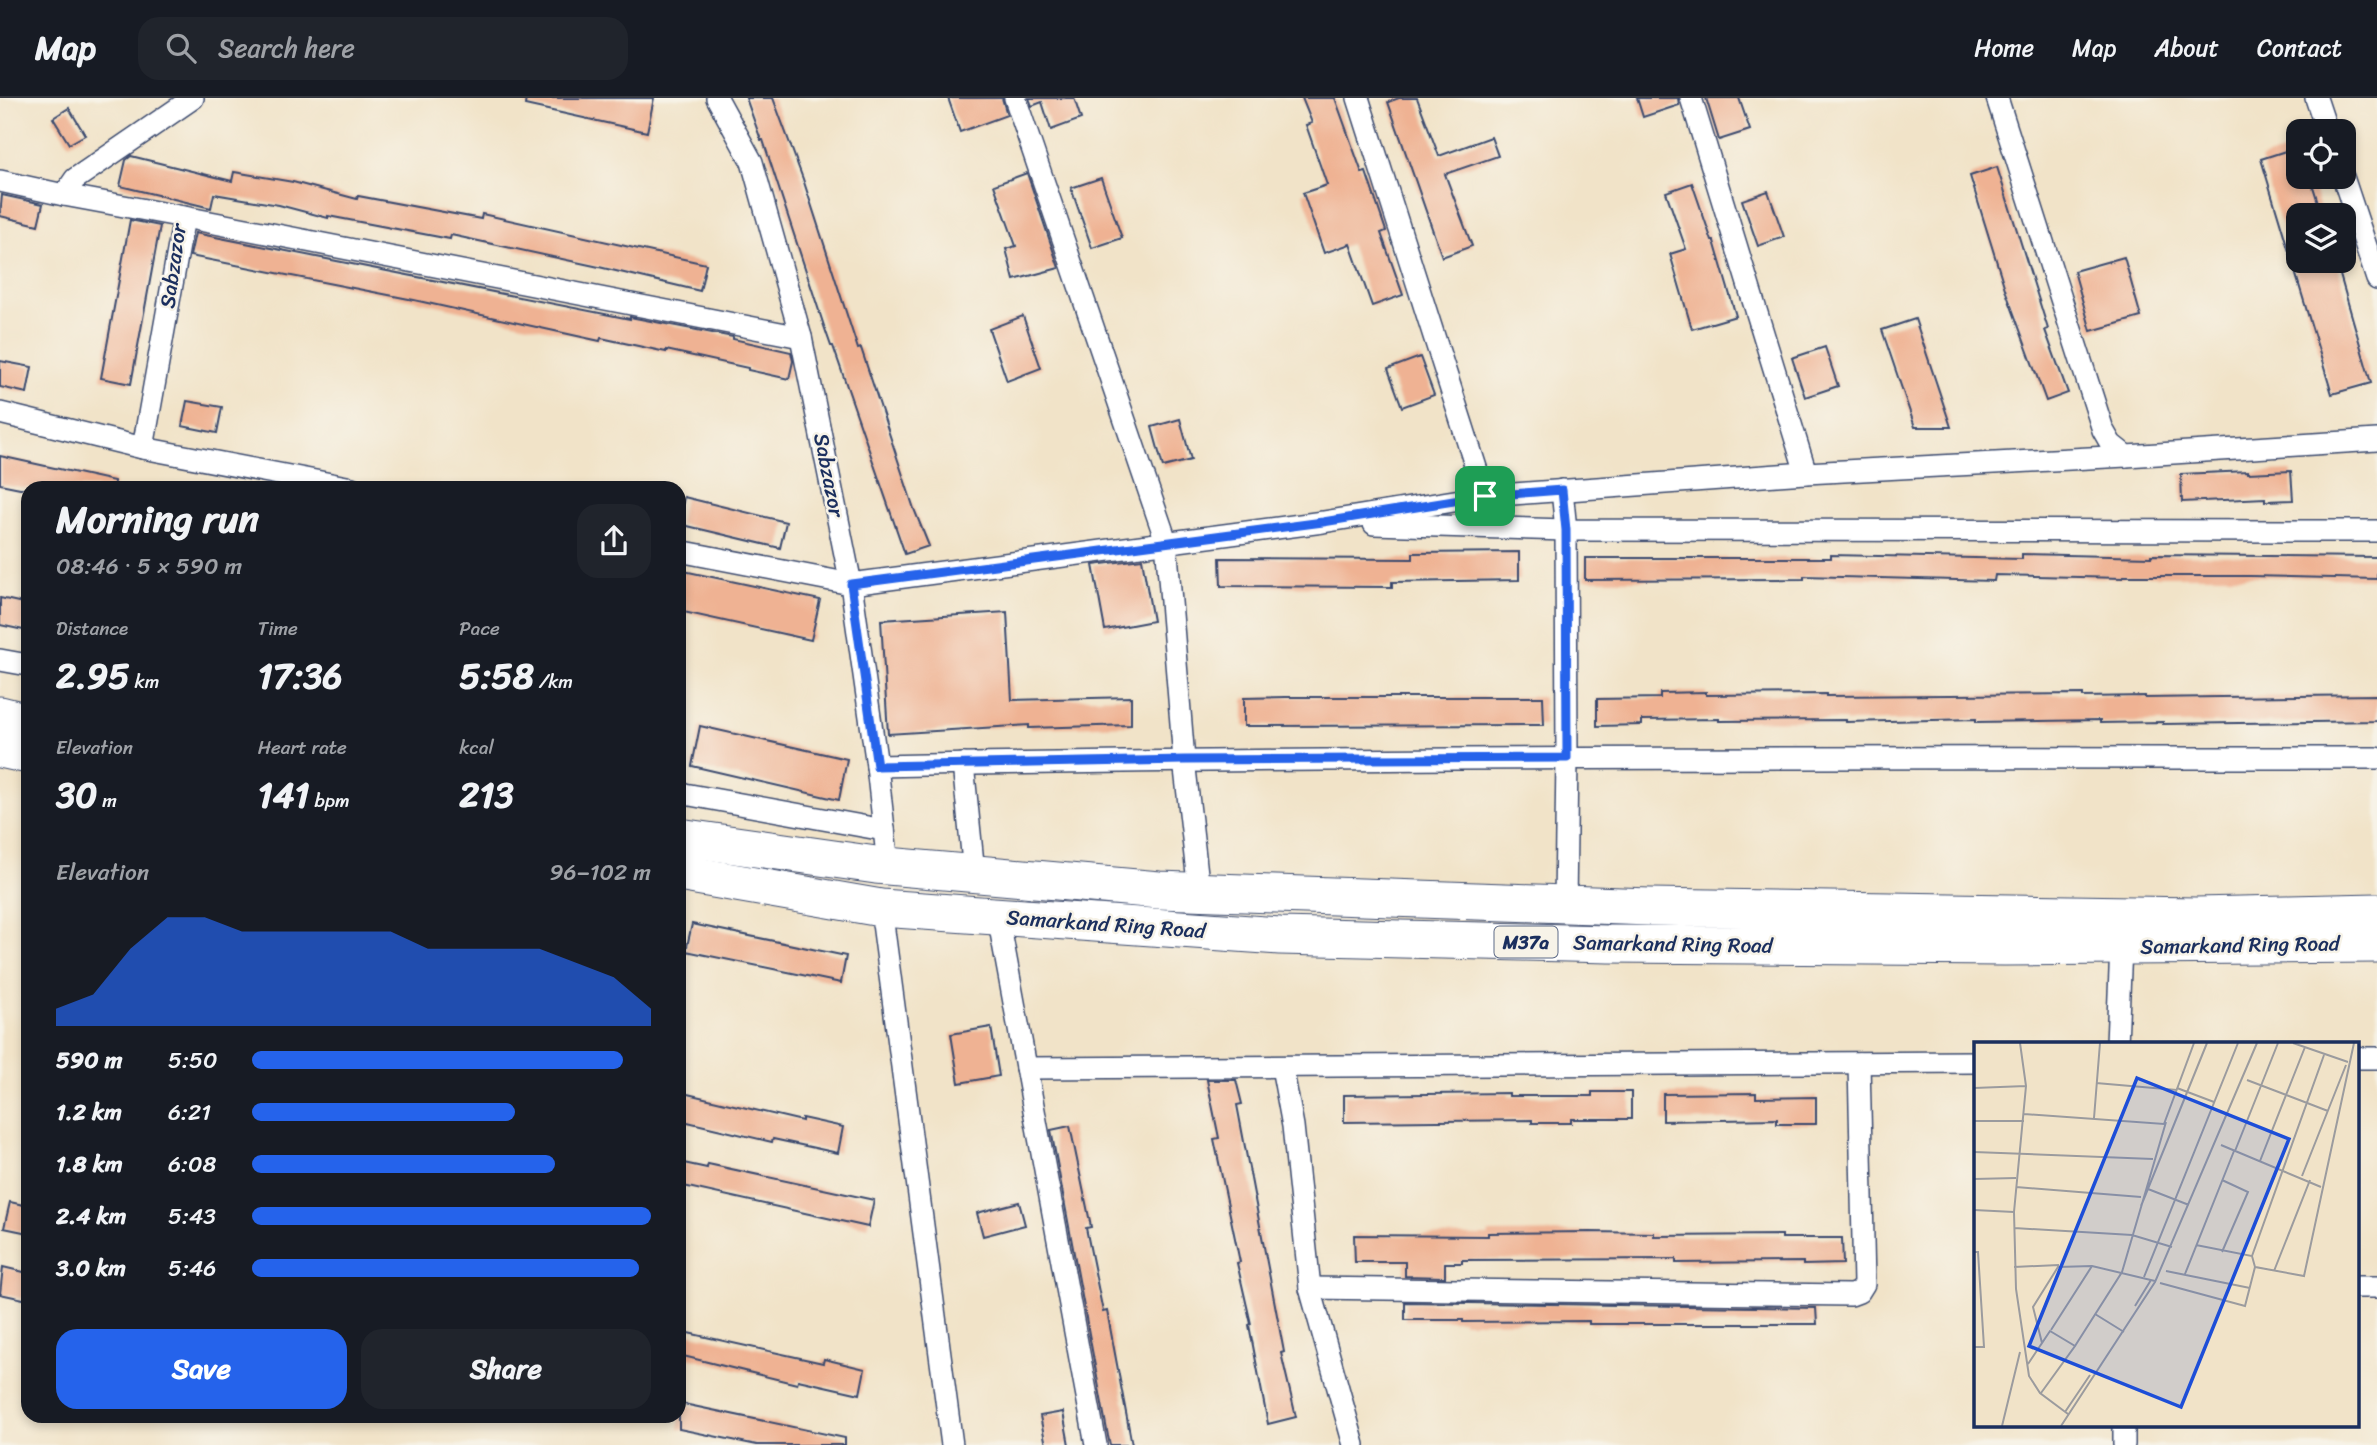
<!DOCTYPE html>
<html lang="en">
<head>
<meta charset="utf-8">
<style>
	:root { --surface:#171b24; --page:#20242c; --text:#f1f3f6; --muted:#9ea1a6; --line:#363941; --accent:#2563eb }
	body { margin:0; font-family:Sriracha,sans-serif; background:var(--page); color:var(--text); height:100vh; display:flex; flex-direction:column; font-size:26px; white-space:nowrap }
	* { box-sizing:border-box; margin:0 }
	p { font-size:23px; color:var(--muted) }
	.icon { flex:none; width:38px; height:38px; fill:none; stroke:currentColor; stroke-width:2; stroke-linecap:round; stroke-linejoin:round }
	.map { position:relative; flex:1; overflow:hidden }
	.sheet { position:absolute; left:21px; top:383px; width:665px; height:942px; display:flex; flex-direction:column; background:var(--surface); border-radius:21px; box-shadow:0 4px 10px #0003 }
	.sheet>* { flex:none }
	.buttons { position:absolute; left:2286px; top:21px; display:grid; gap:14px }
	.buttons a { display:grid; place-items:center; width:70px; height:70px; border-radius:14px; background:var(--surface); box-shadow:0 4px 10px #0003; font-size:35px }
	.pin { position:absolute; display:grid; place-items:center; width:60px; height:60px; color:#fff; margin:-30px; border-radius:14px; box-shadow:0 4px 10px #0006 }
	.round { display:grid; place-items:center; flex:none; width:74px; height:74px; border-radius:21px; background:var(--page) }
	.headline { display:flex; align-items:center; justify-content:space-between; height:119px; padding:0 35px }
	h1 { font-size:38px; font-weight:700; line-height:52px }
	.metrics { display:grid; grid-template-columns:repeat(3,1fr); gap:10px; height:119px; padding:7px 35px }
	.metrics div { display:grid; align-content:center }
	.metrics b { font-size:35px; font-weight:700 }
	.metrics small { font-size:19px; font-weight:400 }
	.metrics p { font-size:19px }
	.chart { height:196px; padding:14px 35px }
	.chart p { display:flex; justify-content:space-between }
	.chart svg { width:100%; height:126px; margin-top:7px; fill:var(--accent); opacity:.7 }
	.primary-button { display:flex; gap:14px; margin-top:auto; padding:14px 35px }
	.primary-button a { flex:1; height:80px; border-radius:21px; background:var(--accent); color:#fff; font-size:28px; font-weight:700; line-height:80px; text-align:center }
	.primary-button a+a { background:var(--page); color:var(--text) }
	ul { padding:0 35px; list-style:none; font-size:23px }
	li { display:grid; grid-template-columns:112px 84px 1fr; align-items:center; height:52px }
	li i { height:18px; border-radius:9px; background:var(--accent) }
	header { display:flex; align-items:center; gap:42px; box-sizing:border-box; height:98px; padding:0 35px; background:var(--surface); border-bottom:2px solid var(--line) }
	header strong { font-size:33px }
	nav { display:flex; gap:38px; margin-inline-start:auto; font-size:24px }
	.search { width:490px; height:63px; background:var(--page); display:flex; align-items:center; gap:18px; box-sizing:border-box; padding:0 24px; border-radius:21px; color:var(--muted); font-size:26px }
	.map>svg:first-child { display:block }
	.building { fill:#efb293 }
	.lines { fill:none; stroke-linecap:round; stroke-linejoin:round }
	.street-casing { stroke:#3b4a6e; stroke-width:24 }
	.highway-casing { stroke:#3b4a6e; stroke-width:39 }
	.street { stroke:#fff; stroke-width:21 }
	.highway { stroke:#fff; stroke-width:37 }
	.route-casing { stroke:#fff; stroke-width:14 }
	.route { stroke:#2563eb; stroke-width:9 }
	.labels { text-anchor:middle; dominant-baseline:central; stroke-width:5; stroke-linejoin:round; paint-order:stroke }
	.shield { fill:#f7f3e8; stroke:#5d6a87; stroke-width:2 }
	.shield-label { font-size:19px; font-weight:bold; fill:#1b2f5e }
	.street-label { font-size:21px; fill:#1b2f5e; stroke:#f7f3e8 }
	.inset-road { fill:none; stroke:#9b9b9e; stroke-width:2 }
	.view { fill:#1d4ed8; fill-opacity:0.15; stroke:#1d4ed8; stroke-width:3.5 }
	.inset-edge { fill:none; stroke:#1b2f5e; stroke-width:3.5 }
</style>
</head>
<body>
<header>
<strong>Map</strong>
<div class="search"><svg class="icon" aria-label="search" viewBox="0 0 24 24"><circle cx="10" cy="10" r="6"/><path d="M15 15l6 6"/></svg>Search here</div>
<nav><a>Home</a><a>Map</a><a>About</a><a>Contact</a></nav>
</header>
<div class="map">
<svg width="2377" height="1347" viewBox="0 0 2377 1347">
	<rect width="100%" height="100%" fill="#f7f3e8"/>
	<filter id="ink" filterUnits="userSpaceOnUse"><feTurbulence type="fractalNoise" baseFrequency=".0143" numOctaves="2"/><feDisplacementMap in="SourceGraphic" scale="14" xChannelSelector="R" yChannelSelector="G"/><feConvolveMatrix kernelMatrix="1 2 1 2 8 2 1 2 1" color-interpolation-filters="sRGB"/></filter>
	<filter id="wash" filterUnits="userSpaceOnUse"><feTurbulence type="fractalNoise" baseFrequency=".00686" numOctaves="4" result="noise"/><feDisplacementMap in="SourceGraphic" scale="28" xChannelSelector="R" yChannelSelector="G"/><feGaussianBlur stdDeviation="1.57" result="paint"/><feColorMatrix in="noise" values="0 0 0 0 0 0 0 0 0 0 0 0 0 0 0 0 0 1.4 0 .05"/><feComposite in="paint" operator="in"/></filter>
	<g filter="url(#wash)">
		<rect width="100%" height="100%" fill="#f1e3c8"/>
		<g id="blocks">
			<g class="building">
				<polygon points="526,0 654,0 647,34 525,7"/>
				<polygon points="746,0 773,0 803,81 858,251 861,250 914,411 929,448 905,456 833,248 831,248 824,228 763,42 761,42"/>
				<polygon points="948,0 1002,0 1007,17 960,34"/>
				<polygon points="1029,0 1074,0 1081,21 1051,32 1042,4 1032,8"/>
				<polygon points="1302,0 1335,0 1362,75 1366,74 1386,133 1381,135 1403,197 1372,208 1350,146 1324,155 1303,95 1327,87 1306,27 1312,25"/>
				<polygon points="1399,0 1417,0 1439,58 1491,39 1498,58 1445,76 1472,148 1442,159 1388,4"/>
				<polygon points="1637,0 1678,0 1679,7 1643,19"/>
				<polygon points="1706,0 1739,0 1750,32 1719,42"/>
				<polygon points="69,10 85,37 69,46 53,20"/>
				<polygon points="2298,49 2298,79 2310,79 2322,117 2298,117 2298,163 2336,163 2371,285 2332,296 2261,61"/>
				<polygon points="131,58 232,83 234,74 293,84 357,101 358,98 481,121 482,116 706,166 700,193 599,169 451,137 450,141 328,118 328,120 279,107 214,96 211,110 120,88 126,62"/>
				<polygon points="1997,69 2048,231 2045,232 2068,295 2046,303 2006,194 1970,78"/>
				<polygon points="1027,75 1059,170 1014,182 1006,151 1016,148 994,87"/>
				<polygon points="1101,80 1122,140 1092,150 1071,90"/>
				<polygon points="1692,85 1712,143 1714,143 1736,218 1692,231 1670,156 1686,151 1666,94"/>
				<polygon points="1768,93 1784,139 1758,148 1742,102"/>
				<polygon points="2,97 43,106 38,127 0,118"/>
				<polygon points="130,122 160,128 131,286 101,280"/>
				<polygon points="195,135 630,221 630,219 733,239 733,241 791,254 793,263 789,281 748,272 748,270 666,252 666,254 601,240 600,243 414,202 190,158"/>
				<polygon points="2124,159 2141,219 2091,233 2074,173"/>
				<polygon points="1023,218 1041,270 1007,283 989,231"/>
				<polygon points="1915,221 1951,329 1915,329 1882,232"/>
				<polygon points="1825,249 1838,288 1805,299 1792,260"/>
				<polygon points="1420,259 1434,297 1402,309 1388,271"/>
				<polygon points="0,263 32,269 27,295 0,289"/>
				<polygon points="187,303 222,309 217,335 182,328"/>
				<polygon points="1180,321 1191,362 1163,369 1152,329"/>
				<polygon points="0,358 114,383 114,390 20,390 0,386"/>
				<polygon points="2248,373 2248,375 2291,373 2293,402 2265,403 2265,400 2182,404 2181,376"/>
				<polygon points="684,399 786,424 780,450 679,426"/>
				<polygon points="1519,454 1519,482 1392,484 1392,489 1221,488 1220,460 1413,461 1413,455"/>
				<polygon points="2022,456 2151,459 2151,457 2377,459 2377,481 2251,478 2123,478 2123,480 1995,477 1994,483 1804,478 1804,481 1585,482 1585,460 1831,460 1831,457 2022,461"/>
				<polygon points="1142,461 1153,523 1105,532 1093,467"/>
				<polygon points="679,472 820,502 811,542 679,513"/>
				<polygon points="0,500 28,506 28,533 0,527"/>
				<polygon points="1007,514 1012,602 1131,599 1131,627 1029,630 1029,627 888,636 881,522"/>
				<polygon points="1706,594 1706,597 1826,596 1826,598 2083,596 2083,599 2145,598 2145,600 2377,597 2377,623 2163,626 2163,624 2100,625 2100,622 1976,624 1976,621 1846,624 1846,622 1719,623 1719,621 1642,622 1642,627 1597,628 1597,601 1660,600 1660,595"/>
				<polygon points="1286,599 1543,599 1544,627 1244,628 1244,600"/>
				<polygon points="700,628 847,661 839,702 692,668"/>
				<polygon points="692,826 846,858 841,885 686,853"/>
				<polygon points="991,929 999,978 959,985 951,936"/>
				<polygon points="1207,982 1236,982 1242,1006 1237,1007 1284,1254 1281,1255 1296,1319 1268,1326 1249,1227 1251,1226 1237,1165 1240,1164 1214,1041 1219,1040"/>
				<polygon points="679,994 802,1023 802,1020 843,1029 838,1055 773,1041 772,1044 679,1022"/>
				<polygon points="1592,994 1631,994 1631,1021 1571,1021 1571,1025 1532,1025 1532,1022 1344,1024 1344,997 1509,995 1509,998 1592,998"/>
				<polygon points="1756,995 1756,1000 1816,999 1816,1026 1777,1026 1777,1021 1663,1023 1663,996"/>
				<polygon points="1070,1028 1091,1129 1086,1130 1103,1214 1107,1213 1132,1347 1110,1347 1108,1338 1051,1032"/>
				<polygon points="679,1064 707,1070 708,1066 874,1102 868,1129 679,1087"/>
				<polygon points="10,1104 28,1108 28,1135 4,1130"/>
				<polygon points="1019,1104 1025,1127 983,1138 977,1115"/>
				<polygon points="1590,1134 1654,1135 1654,1138 1782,1137 1782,1140 1842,1140 1843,1166 1803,1167 1803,1164 1676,1165 1676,1161 1462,1162 1462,1165 1445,1165 1445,1179 1405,1178 1405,1164 1355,1164 1354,1137 1488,1138 1488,1135"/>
				<polygon points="3,1169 28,1175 28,1202 0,1196"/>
				<polygon points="1405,1204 1816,1210 1817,1226 1589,1226 1589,1223 1463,1224 1463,1222 1405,1222"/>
				<polygon points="679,1233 823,1265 824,1261 865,1271 860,1296 798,1282 797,1286 679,1257"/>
				<polygon points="679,1305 845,1340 845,1347 757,1347 679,1331"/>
				<polygon points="1063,1314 1069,1347 1046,1347 1040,1318"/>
			</g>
		</g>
	</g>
	<g filter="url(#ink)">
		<use href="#blocks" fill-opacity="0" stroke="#3b4a6e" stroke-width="2"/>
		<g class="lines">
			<defs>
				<g id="street">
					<polyline points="717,0 752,64 801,239 851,486 877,668 888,767"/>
					<polyline points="1015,0 1166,443 1184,662 1199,793"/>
					<polyline points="1358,0 1485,398"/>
					<polyline points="1691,0 1806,375"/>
					<polyline points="1997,0 2103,332 2111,346 2126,358 2377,342"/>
					<polyline points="2316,0 2327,33"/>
					<polyline points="2343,79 2377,181"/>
					<polyline points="0,83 64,97"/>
					<polyline points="184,119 801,239"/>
					<polyline points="0,315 143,350 184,119 64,97 75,81 193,0"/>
					<polyline points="143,350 352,390"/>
					<polyline points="1562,392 1566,432 1567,660 1565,806"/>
					<polyline points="1374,426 1566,432 2377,433"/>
					<polyline points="679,453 851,486 1323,424 1485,398 1806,375 2126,358"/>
					<polyline points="0,562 28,567"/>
					<polyline points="963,666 974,775"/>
					<path d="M877 668C1377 658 1877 660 2377 660"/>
					<polyline points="679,695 884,732"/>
					<polyline points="881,810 952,1347"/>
					<polyline points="998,818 1096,1347"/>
					<polyline points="2117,946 2121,848"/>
					<polyline points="2358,960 2377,960"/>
					<polyline points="1282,969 1293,1028 1310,1190 1354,1347"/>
					<polyline points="1026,970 1976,964"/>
					<polyline points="2358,1189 2377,1189"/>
					<polyline points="1310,1190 1851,1197 1859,1194 1864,1186 1859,965"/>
					<polyline points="2124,1328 2124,1347"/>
				</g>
				<g id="highway">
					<polyline points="0,617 28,624"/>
					<polyline points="0,651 28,657"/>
					<polyline points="679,739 876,767 1159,792 1650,809 2196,818 2377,814"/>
					<polyline points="679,775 881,810 1280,838 1609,846 2005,849 2377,846"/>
				</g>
			</defs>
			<use href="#street" class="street-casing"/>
			<use href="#highway" class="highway-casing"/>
			<use href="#street" class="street"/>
			<use href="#highway" class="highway"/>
		</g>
	</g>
	<g class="lines" filter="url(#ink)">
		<defs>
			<polygon id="route" points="1562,392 1566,432 1567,660 1184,662 877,668 851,486 1323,424 1485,398"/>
		</defs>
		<use href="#route" class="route-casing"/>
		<use href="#route" class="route"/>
	</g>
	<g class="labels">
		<rect class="shield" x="1494.5" y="828.5" width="63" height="31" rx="5"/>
		<g class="shield-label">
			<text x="1526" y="844">M37a</text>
		</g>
		<g class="street-label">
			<text transform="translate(173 168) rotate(-82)">Sabzazor</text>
			<text transform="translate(829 377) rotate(79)">Sabzazor</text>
			<text transform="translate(1106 826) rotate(4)">Samarkand Ring Road</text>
			<text transform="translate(1673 846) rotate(1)">Samarkand Ring Road</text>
			<text transform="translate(2240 847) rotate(-1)">Samarkand Ring Road</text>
		</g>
	</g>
	<g transform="translate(1974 944)">
		<rect width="385" height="385" fill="#f1e3c8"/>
		<path class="inset-road" d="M46 1 52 44 40 170 42 247 55 334 66 351 94 372M319 1 374 20M273 38 354 69M122 41 203 48M0 46 52 44M203 46 240 60M50 72 190 82 220 1M120 76 126 1M0 79H50M247 103 347 145M261 109 304 1M0 110 179 117M286 119 331 5M328 134 372 23M0 137 42 136M248 138 274 150 248 210M42 145 167 155M174 147 215 163M167 164 233 1M0 168 40 170M40 186 158 193 198 205M222 203 278 214 281 225M0 210H4L10 305H0M278 214 350 13M40 225 85 223M192 229 276 246M300 229 336 138M211 232 260 109M170 235 264 1M186 241 271 264 281 225 330 234 380 1M161 264 177 238M121 272 150 290M77 288 118 224M101 304 148 230 192 80M54 322 68 301M67 351 101 304 76 289 68 301 59 265 84 225 118 224 181 239M91 370 116 333M28 384 46 310M87 384 181 240 283 1"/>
		<path class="view" d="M163 36 315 97 207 365 55 304Z"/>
		<rect width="385" height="385" class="inset-edge"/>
	</g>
</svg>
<div class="buttons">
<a><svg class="icon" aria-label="locate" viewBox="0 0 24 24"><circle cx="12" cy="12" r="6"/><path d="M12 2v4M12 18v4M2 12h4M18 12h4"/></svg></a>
<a><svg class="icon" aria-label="layers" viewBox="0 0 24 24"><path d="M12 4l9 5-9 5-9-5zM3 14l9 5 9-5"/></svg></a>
</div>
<div class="pin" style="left:1485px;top:398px;background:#1e9e55"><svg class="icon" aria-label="arrive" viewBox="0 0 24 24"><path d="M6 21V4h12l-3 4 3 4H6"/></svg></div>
<section class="sheet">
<div class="headline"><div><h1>Morning run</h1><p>08:46 · 5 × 590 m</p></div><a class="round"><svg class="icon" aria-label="share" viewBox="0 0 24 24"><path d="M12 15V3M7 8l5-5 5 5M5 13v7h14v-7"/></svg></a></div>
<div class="metrics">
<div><p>Distance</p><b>2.95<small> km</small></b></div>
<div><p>Time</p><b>17:36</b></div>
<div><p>Pace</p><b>5:58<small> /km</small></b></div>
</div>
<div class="metrics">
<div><p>Elevation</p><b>30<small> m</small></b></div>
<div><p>Heart rate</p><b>141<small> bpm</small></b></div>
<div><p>kcal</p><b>213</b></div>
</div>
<div class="chart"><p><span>Elevation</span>96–102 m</p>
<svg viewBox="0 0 160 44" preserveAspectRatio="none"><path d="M0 44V38L10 33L20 17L30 6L40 6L50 11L60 11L70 11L80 11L90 11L100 17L110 17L120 17L130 17L140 22L150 27L160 38V44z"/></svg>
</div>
<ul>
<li><b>590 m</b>5:50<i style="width:93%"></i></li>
<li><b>1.2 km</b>6:21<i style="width:66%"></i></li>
<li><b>1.8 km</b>6:08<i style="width:76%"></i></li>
<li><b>2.4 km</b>5:43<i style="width:100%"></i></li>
<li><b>3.0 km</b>5:46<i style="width:97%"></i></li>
</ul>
<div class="primary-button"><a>Save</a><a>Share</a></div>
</section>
</div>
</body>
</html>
